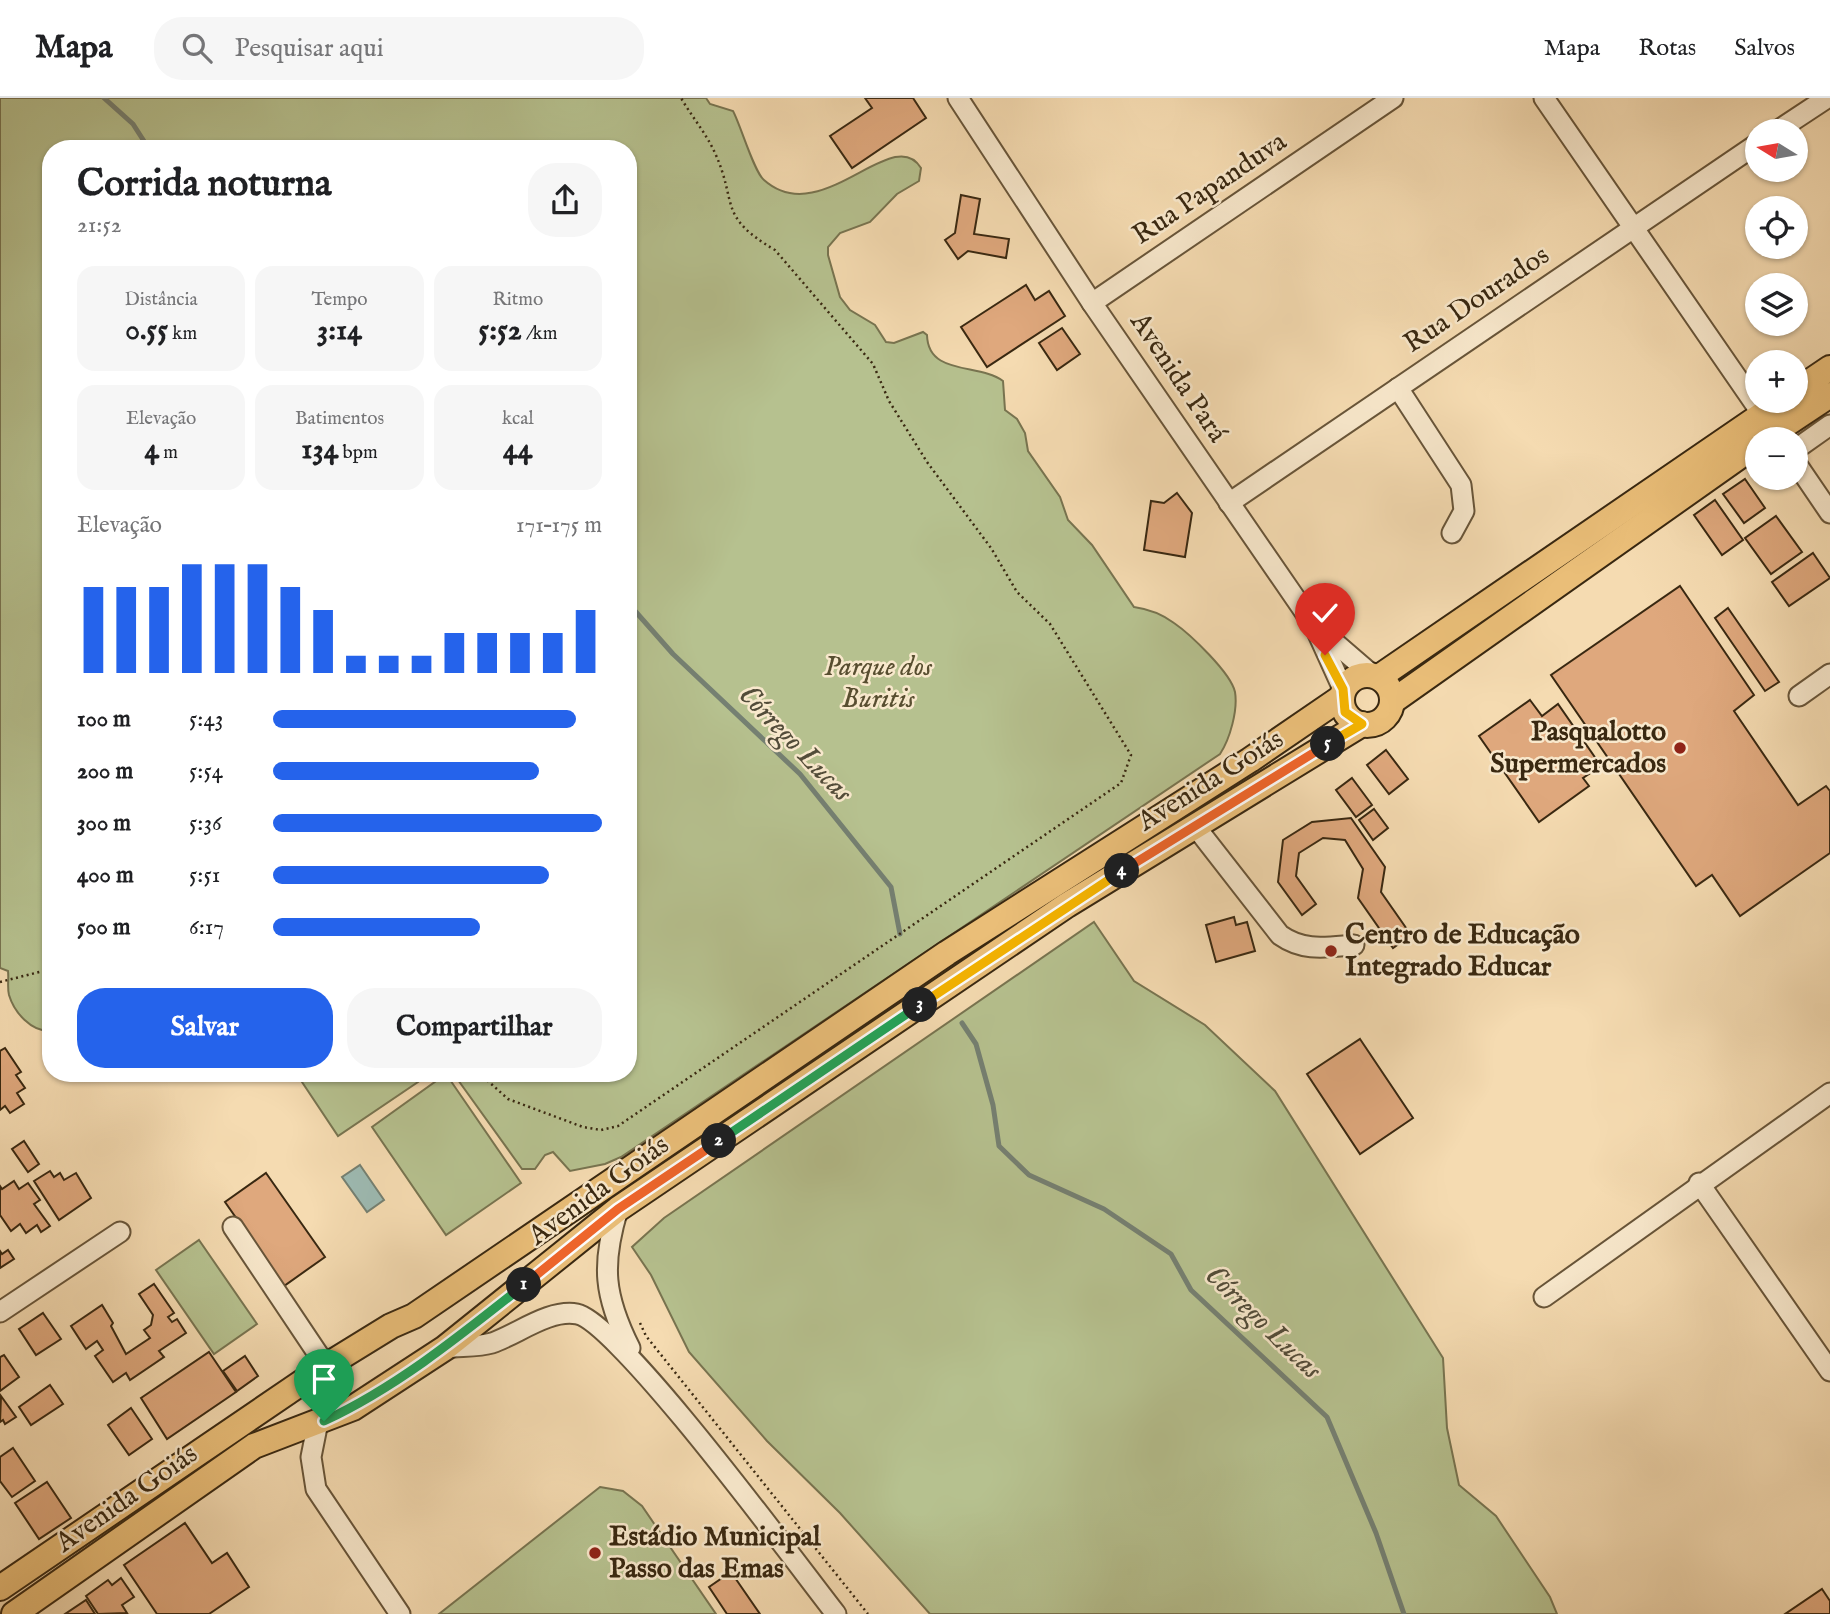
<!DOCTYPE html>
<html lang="pt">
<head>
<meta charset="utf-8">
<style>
	:root { --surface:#fff; --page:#f6f6f6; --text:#202124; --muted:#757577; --line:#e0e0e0; --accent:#2563eb }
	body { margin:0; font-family:"IM FELL English",serif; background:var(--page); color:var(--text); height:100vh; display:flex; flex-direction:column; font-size:26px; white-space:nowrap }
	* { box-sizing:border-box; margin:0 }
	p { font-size:23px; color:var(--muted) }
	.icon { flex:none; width:38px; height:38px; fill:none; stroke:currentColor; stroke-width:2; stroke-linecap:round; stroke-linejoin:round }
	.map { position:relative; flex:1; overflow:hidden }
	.details { position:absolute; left:42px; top:42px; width:595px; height:942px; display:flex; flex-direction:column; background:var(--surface); border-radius:28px; box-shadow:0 2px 5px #0004 }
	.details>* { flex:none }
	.needle { width:46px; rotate:281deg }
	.buttons { position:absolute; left:1745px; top:21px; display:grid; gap:14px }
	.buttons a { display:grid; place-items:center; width:63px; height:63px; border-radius:50%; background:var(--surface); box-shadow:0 2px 5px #0004; font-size:35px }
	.pin { position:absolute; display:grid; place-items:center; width:60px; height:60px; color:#fff; margin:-72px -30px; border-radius:50% 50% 50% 0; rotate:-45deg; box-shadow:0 0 7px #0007 }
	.pin .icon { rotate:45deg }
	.km { position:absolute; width:35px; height:35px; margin:-18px; border-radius:50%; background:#222; color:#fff; font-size:19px; line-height:35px; text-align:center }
	.round { display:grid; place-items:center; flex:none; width:74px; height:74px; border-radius:28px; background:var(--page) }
	.summary { display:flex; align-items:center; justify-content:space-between; height:119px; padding:0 35px }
	h1 { font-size:38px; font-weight:700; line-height:52px }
	.stats { display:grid; grid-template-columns:repeat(3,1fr); gap:10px; height:119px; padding:7px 35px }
	.stats div { display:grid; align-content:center; border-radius:18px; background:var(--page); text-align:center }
	.stats b { font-size:30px; font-weight:700 }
	.stats small { font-size:19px; font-weight:400 }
	.stats p { font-size:19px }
	.chart { height:196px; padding:14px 35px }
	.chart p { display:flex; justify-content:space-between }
	.chart svg { width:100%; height:126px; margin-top:7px; stroke:var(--accent); stroke-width:6 }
	.button { display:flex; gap:14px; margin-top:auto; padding:14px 35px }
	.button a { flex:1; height:80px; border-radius:28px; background:var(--accent); color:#fff; font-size:28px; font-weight:700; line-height:80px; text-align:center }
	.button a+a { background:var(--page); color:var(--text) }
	ul { padding:0 35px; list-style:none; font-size:23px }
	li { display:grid; grid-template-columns:112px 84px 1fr; align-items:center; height:52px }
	li i { height:18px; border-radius:9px; background:var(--accent) }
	header { display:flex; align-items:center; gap:42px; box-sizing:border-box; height:98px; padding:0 35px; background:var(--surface); border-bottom:2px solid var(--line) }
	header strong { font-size:33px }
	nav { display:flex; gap:38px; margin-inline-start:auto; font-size:24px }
	.search { width:490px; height:63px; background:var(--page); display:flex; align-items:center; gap:18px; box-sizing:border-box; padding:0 24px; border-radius:28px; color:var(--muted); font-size:26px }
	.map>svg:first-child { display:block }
	.green { fill:#b6c18f; stroke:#787450; stroke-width:2 }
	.water { fill:#9dbab2; stroke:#758072; stroke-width:2 }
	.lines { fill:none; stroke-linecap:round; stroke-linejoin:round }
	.stream { stroke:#758072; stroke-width:5 }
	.building { fill:#dfa87d; stroke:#392811; stroke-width:2 }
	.minor-casing { stroke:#685539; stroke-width:23 }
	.major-casing { stroke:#392811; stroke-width:28 }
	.path { stroke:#392811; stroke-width:2.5; stroke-dasharray:2 3.5; stroke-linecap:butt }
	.minor { stroke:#f8e8cc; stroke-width:19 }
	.major { stroke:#eabe78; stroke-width:24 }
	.split-1-casing { stroke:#fff; stroke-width:14 }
	.split-2-casing { stroke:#fff; stroke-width:14 }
	.split-3-casing { stroke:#fff; stroke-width:14 }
	.split-4-casing { stroke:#fff; stroke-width:14 }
	.split-5-casing { stroke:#fff; stroke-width:14 }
	.split-6-casing { stroke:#fff; stroke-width:14 }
	.split-1 { stroke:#22a559; stroke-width:9 }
	.split-2 { stroke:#f0652b; stroke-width:9 }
	.split-3 { stroke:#22a559; stroke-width:9 }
	.split-4 { stroke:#f5b400; stroke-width:9 }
	.split-5 { stroke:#f0652b; stroke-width:9 }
	.split-6 { stroke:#f5b400; stroke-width:9 }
	.poi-dot { fill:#8f2418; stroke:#f8e8cc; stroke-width:2.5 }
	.labels { text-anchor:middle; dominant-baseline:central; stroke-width:5; stroke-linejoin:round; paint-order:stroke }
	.street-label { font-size:28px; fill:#392811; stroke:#f8e8cc }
	.park-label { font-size:28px; font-style:italic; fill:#584e30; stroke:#f8e8cc }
	.poi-label { font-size:28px; font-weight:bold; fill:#392811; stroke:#f8e8cc; text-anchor:start }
	.water-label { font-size:30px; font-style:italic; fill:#524c39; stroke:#f8e8cc }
</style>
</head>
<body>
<header>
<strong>Mapa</strong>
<div class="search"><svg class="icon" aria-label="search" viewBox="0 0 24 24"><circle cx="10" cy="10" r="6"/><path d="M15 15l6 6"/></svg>Pesquisar aqui</div>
<nav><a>Mapa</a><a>Rotas</a><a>Salvos</a></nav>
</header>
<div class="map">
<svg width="1830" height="1516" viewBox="0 0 1830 1516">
	<rect width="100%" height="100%" fill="#f5dbb1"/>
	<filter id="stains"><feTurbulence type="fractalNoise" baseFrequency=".00286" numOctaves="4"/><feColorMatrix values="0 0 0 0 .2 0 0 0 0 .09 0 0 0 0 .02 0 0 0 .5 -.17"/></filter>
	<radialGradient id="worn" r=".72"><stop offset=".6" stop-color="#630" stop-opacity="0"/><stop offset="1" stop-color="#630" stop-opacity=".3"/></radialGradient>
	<g class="green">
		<path d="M0 0H706L710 6 733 13C741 28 754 74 764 82 821 133 893 24 921 70L919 83 897 96 870 124 840 135 828 149V157L840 199 850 212 875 227 886 244 894 245 923 234 927 237C928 278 979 265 1003 283L1005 312 1017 321 1025 335 1028 353 1060 399 1068 422 1092 447 1134 509C1148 511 1162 516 1174 525 1190 536 1231 575 1235 594 1238 612 1230 641 1220 656L621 1059 605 1066 570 1073 553 1054 545 1057 535 1071H522L453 975H628V51H51V933C31 934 14 914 9 897 7 889 9 881 8 873L0 870Z"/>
		<polygon points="1094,824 1134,883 1205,927 1275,993 1443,1260 1447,1330 1459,1387 1496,1418 1550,1499 1557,1516 930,1516 840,1415 767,1343 689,1254 651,1177 632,1149 664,1120"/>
		<polygon points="296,975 412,975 418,984 338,1038"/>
		<polygon points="446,976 521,1085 446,1137 372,1029"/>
		<polygon points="199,1142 257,1226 214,1256 156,1172"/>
		<polygon points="600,1389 623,1393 642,1408 716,1516 439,1516"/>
	</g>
	<polygon class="water" points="360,1067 384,1102 367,1114 342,1079"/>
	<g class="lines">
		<g class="stream">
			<polyline points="104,0 133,26 149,51"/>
			<polyline points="628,505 673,556 800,676 891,789 900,836"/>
			<polyline points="962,925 976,946 993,1007 999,1048 1029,1077 1104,1111 1171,1156 1191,1192 1327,1319 1376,1435 1404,1516"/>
		</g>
	</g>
	<g class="building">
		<polygon points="865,0 913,0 926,20 852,70 830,38 872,10"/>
		<polygon points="961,97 980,101 974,136 1009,141 1006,160 968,153 958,161 945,142 955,135"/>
		<polygon points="1026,187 1035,202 1049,193 1065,218 987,269 961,229"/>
		<polygon points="1062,230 1080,256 1057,272 1039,245"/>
		<polygon points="1745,381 1765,410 1744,425 1723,396"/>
		<polygon points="1177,395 1192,415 1185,459 1144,452 1151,403 1164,405"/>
		<polygon points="1715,402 1743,442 1722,457 1694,417"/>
		<polygon points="1776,418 1802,454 1771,476 1745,440"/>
		<polygon points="1813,455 1830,480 1789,508 1772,484"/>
		<polygon points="1680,488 1754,597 1734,613 1798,707 1826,688 1830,693 1830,755 1740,818 1712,777 1696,788 1551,577"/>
		<polygon points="1728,510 1779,584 1765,593 1715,520"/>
		<polygon points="1530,602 1542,618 1558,606 1601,668 1583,680 1589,688 1539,724 1479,638"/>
		<polygon points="1386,652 1408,681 1389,696 1367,667"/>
		<polygon points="1352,680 1372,707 1356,719 1336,692"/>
		<polygon points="1374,711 1388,730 1373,742 1359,722"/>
		<polygon points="1351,720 1385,769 1381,794 1411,837 1393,850 1358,800 1363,771 1345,742 1323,740 1299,755 1296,778 1316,806 1302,817 1278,784 1283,742 1312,724"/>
		<polygon points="1234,819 1236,827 1247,824 1255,853 1216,864 1206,827"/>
		<polygon points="1360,941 1413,1020 1360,1056 1307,976"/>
		<polygon points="5,950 21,974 16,977 25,990 17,995 24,1006 10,1015 5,1008 0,1012 0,953"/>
		<polygon points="24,1043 39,1066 28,1074 12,1051"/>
		<polygon points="50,1073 54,1079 60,1075 64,1082 76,1075 91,1100 59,1122 34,1083"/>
		<polygon points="266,1075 325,1159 284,1188 225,1104"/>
		<polygon points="14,1083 19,1091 28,1085 40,1102 34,1106 50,1128 41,1134 37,1127 26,1135 20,1126 11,1133 0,1117 0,1088 2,1091"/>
		<polygon points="8,1152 14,1161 0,1170 0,1153 2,1156"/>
		<polygon points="154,1186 174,1215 168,1219 172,1224 177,1221 186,1235 159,1253 164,1259 130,1282 126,1275 113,1284 95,1258 103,1252 97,1243 86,1251 71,1228 102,1207 113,1225 111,1228 126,1256 150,1240 144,1232 151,1227 153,1217 139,1196"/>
		<polygon points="43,1215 61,1241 36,1257 19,1231"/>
		<polygon points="209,1254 236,1294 167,1341 141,1300"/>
		<polygon points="4,1257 19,1279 0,1293 0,1259"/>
		<polygon points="245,1258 258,1278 237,1293 223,1273"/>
		<polygon points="50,1287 63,1306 31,1327 19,1309"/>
		<polygon points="1,1298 16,1319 5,1326 3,1322 0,1324"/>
		<polygon points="131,1310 152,1341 129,1357 108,1327"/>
		<polygon points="13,1350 35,1383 12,1399 0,1383 0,1359"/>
		<polygon points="47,1384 71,1420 39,1441 15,1405"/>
		<polygon points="185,1425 212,1465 227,1455 249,1489 209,1516 157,1516 124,1467"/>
		<polygon points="731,1474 760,1516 727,1516 709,1489"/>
		<polygon points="121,1480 134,1499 122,1507 127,1515 98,1516 86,1498 108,1482 112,1487"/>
		<polygon points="1822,1491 1830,1503 1830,1516 1785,1516"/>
		<polygon points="86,1502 95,1516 65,1516"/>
	</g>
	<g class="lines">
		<defs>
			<g id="minor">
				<polyline points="958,0 1092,205 1313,526 1371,576"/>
				<polyline points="1544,0 1762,316"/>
				<polyline points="1777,33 1827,0"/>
				<polyline points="1092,205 1393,0"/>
				<polyline points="1398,290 1461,387 1464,413 1452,435"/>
				<polyline points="1796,351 1830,327"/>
				<polyline points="1796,365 1830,415"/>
				<polyline points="1229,405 1757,46"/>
				<polyline points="1314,527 1343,591"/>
				<polyline points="1799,598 1830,576"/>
				<path d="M1195 728 1280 837C1304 854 1327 849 1354 847"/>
				<polyline points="1699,1085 1830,1273"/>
				<path d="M618 1111C601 1167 604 1198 630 1250"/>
				<polyline points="233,1129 326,1268"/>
				<polyline points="1544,1199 1830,995"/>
				<polyline points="0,1214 120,1134"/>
				<path d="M445 1250C460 1248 478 1249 492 1245 518 1236 549 1211 577 1216 619 1224 799 1469 836 1516"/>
				<polyline points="318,1324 311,1359 316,1391 400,1516"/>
			</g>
			<g id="major">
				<polyline points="1796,293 1830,270"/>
				<polyline points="1764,341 1830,297"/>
				<circle cx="1367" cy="602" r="25"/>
				<polyline points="1379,579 1782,303"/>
				<polyline points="1393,603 1757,346"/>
				<polyline points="0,1490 326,1268 391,1228 414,1218 947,855 1250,662 1342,599"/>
				<polyline points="14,1516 254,1348 353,1310 445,1250 618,1111 1067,807 1362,626"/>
			</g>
		</defs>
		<use href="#minor" class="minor-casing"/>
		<use href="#major" class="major-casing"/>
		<g class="path">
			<polyline points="0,884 51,871"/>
			<path d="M479 975 508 1001 583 1029 601 1032 618 1028 1121 685 1131 657 1050 526 1017 494 991 450 927 364 889 303 873 266 775 152C717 118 738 106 715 55 706 35 692 19 681 0"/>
			<polyline points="640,1225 646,1238 868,1516"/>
		</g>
		<use href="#minor" class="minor"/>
		<use href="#major" class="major"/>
	</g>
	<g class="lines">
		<defs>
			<path id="split-1" d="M324 1323C397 1289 461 1237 524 1187"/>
			<polyline id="split-2" points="524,1187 618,1111 719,1043"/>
			<polyline id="split-3" points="719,1043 920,907"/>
			<polyline id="split-4" points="920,907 1122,773"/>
			<polyline id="split-5" points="1122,773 1328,646"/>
			<polyline id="split-6" points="1325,557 1343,591 1345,614 1362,626 1328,646"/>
		</defs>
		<use href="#split-1" class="split-1-casing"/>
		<use href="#split-2" class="split-2-casing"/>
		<use href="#split-3" class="split-3-casing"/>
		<use href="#split-4" class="split-4-casing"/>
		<use href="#split-5" class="split-5-casing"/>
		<use href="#split-6" class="split-6-casing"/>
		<use href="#split-1" class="split-1"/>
		<use href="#split-2" class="split-2"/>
		<use href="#split-3" class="split-3"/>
		<use href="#split-4" class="split-4"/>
		<use href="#split-5" class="split-5"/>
		<use href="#split-6" class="split-6"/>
	</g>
	<g class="poi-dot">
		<circle cx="1680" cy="650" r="7"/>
		<circle cx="1331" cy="853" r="7"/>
		<circle cx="595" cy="1455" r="7"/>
	</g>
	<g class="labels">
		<g class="street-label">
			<text transform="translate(1210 91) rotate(-34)">Rua Papanduva</text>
			<text transform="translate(1477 202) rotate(-34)">Rua Dourados</text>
			<text transform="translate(1178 280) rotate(56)">Avenida Pará</text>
			<text transform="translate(1211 683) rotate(-32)">Avenida Goiás</text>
			<text transform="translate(599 1093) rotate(-36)">Avenida Goiás</text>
			<text transform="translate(127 1401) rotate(-35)">Avenida Goiás</text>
		</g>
		<g class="park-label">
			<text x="878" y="569">Parque dos<tspan x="878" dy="32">Buritis</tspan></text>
		</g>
		<g class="poi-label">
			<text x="1666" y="634" text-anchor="end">Pasqualotto<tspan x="1666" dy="32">Supermercados</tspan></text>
			<text x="1345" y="837">Centro de Educação<tspan x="1345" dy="32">Integrado Educar</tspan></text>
			<text x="609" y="1439">Estádio Municipal<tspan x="609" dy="32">Passo das Emas</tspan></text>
		</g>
		<g class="water-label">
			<text transform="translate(795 646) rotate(46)">Córrego Lucas</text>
			<text transform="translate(1263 1225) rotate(44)">Córrego Lucas</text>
		</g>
	</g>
	<rect width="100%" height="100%" filter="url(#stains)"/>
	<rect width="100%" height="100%" fill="url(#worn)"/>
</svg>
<div class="buttons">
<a><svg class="needle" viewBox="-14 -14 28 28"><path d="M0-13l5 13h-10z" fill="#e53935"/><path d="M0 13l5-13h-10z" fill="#757577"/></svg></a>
<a><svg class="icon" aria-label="locate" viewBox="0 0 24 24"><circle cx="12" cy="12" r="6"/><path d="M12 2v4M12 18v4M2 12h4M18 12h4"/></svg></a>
<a><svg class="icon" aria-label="layers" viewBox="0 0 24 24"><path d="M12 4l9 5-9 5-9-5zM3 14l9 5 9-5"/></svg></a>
<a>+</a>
<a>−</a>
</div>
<div class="pin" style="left:324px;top:1323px;background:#1e9e55"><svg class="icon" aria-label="arrive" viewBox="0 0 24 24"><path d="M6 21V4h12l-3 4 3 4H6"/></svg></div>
<div class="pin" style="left:1325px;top:557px;background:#d93025"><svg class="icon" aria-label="check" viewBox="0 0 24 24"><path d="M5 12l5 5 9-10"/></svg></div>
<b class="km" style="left:524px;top:1187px">1</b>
<b class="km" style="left:719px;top:1043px">2</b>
<b class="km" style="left:920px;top:907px">3</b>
<b class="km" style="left:1122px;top:773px">4</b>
<b class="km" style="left:1328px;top:646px">5</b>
<section class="details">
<div class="summary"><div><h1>Corrida noturna</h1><p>21:52</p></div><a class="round"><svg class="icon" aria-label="share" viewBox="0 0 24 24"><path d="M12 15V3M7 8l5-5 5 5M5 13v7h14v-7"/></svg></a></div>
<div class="stats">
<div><p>Distância</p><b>0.55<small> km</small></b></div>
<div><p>Tempo</p><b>3:14</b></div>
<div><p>Ritmo</p><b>5:52<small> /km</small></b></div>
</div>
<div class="stats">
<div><p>Elevação</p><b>4<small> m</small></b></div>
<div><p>Batimentos</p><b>134<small> bpm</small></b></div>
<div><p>kcal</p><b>44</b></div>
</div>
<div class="chart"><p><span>Elevação</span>171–175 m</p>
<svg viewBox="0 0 160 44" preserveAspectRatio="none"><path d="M5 44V14M15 44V14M25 44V14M35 44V6M45 44V6M55 44V6M65 44V14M75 44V22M85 44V38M95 44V38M105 44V38M115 44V30M125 44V30M135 44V30M145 44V30M155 44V22"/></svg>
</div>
<ul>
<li><b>100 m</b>5:43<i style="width:92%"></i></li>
<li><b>200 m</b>5:54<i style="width:81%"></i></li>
<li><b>300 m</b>5:36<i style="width:100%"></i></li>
<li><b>400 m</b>5:51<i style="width:84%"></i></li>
<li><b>500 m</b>6:17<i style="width:63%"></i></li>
</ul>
<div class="button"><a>Salvar</a><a>Compartilhar</a></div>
</section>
</div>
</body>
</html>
